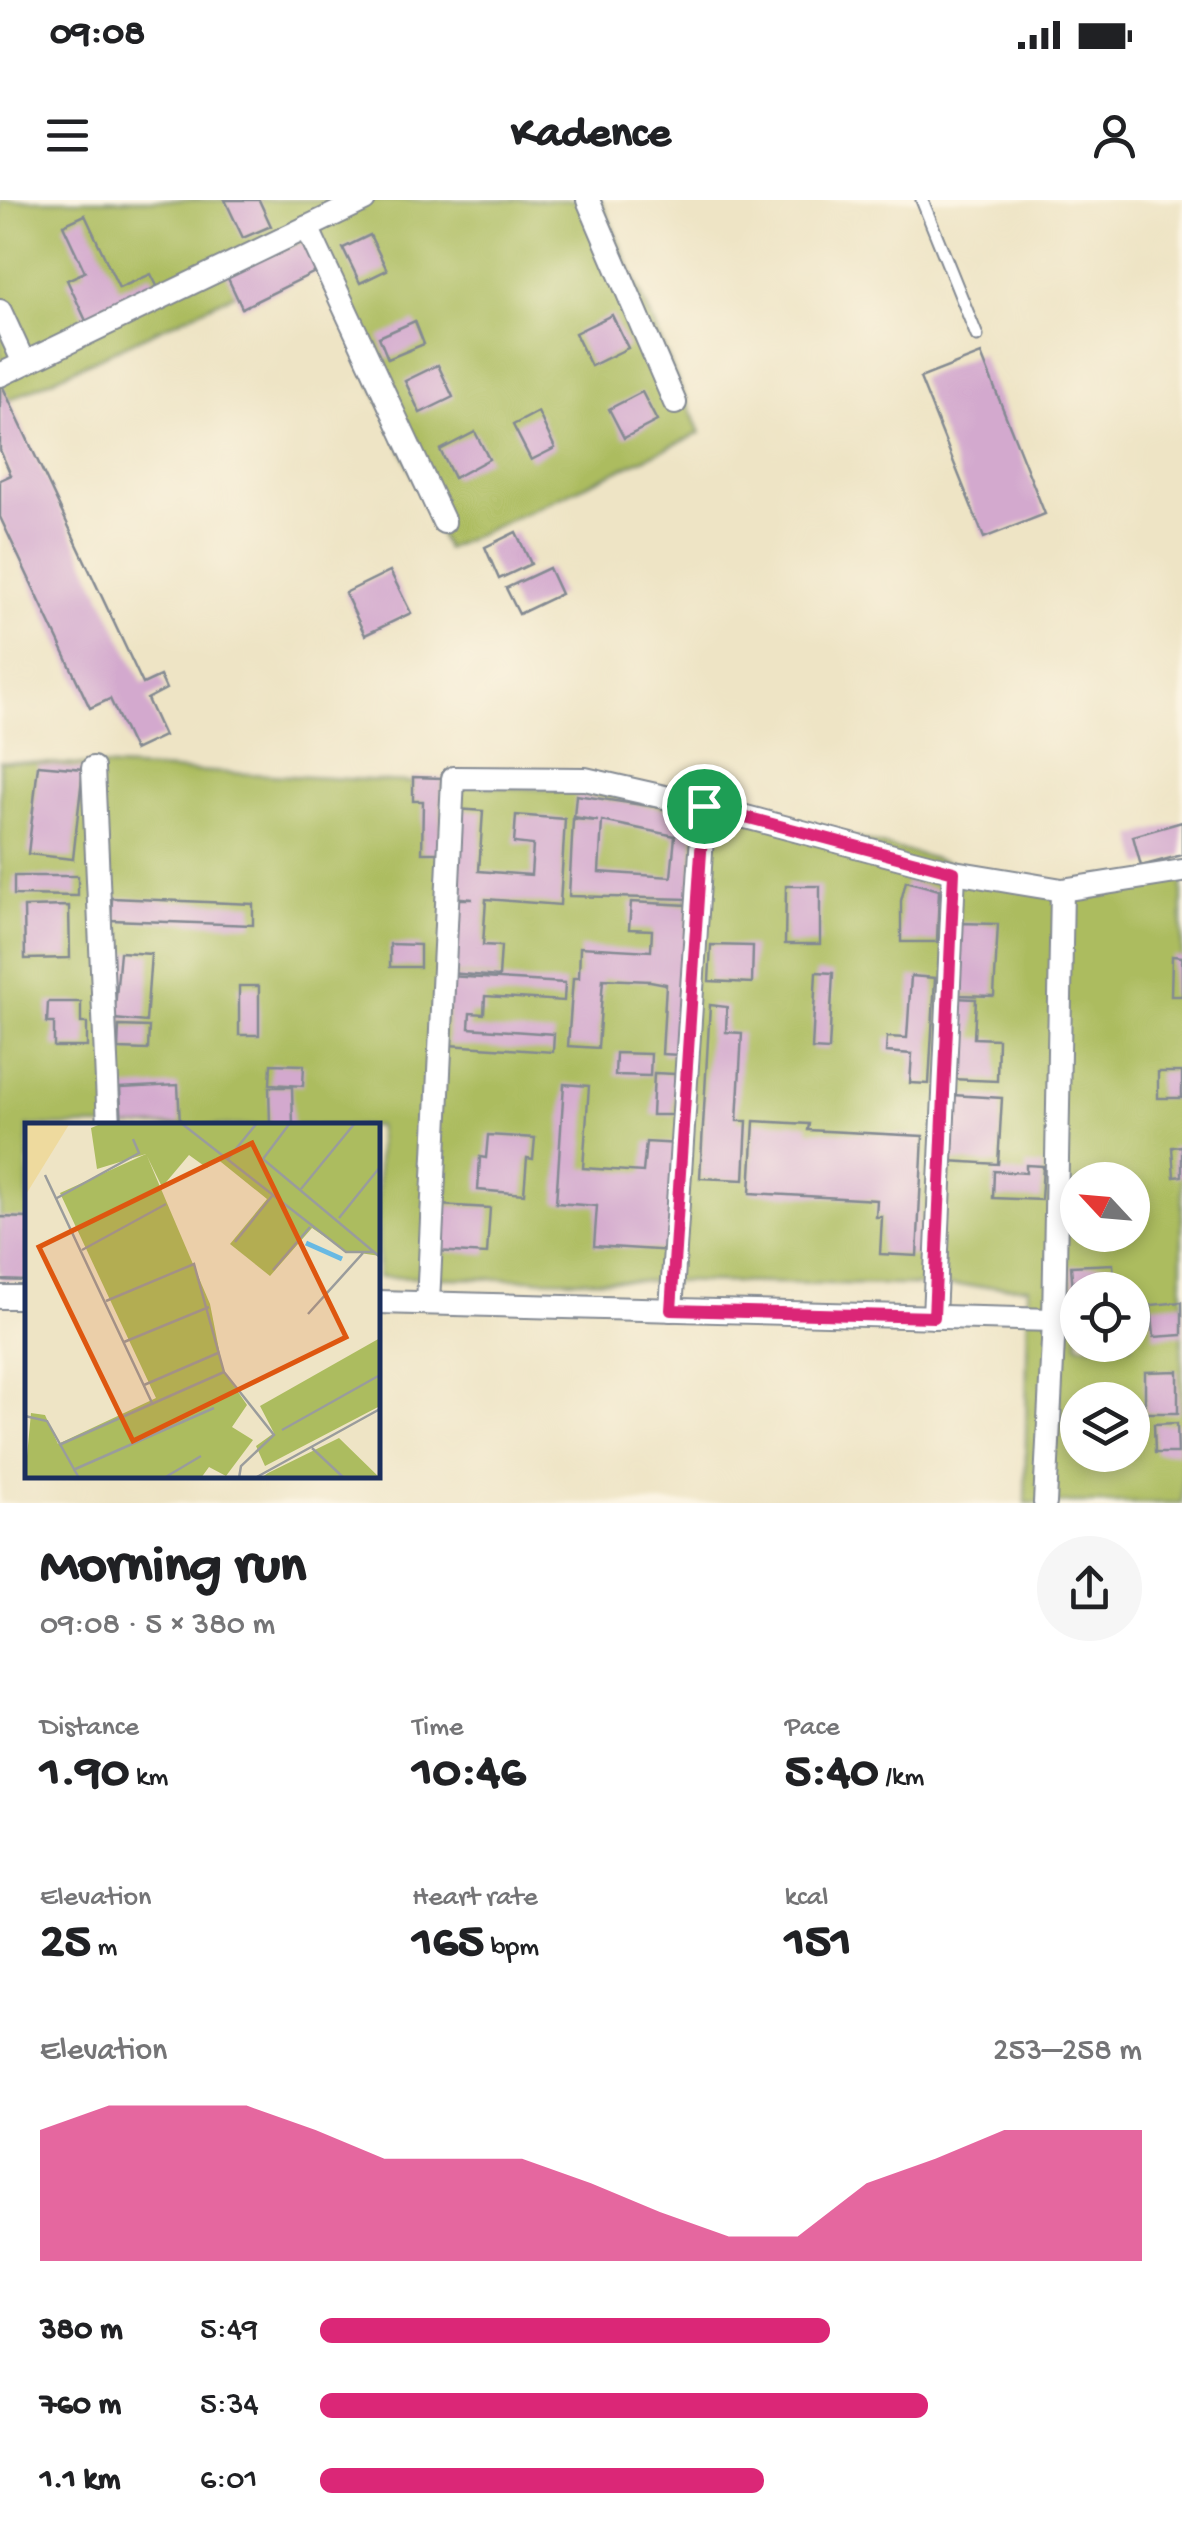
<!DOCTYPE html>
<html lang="en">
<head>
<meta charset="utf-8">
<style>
	:root { --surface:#fff; --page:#f6f6f6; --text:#202124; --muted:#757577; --accent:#db2777 }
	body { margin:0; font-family:"Gochi Hand",sans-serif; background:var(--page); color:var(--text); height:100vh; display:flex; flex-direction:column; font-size:38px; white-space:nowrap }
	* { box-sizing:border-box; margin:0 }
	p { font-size:32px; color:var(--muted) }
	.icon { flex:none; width:55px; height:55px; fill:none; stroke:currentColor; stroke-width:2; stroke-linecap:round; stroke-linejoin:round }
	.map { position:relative; height:1303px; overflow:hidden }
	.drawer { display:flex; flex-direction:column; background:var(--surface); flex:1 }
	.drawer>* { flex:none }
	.needle { width:65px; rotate:296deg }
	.buttons { position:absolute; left:1060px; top:962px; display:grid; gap:20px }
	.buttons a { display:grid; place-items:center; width:90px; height:90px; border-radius:50%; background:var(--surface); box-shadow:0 5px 15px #0003; font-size:50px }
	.pin { position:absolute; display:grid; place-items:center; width:85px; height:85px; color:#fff; margin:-42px; border:5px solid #fff; border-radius:50%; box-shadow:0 2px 10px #0007 }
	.round { display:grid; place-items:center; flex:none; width:105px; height:105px; border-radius:52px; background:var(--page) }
	.head { display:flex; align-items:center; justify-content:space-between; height:170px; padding:0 40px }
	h1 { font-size:55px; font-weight:700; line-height:75px }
	.stats { display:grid; grid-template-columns:repeat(3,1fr); gap:15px; height:170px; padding:10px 40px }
	.stats div { display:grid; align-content:center }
	.stats b { font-size:50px; font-weight:700 }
	.stats small { font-size:28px; font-weight:400 }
	.stats p { font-size:28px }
	.chart { height:280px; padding:20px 40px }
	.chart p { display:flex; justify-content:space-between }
	.chart svg { width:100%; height:180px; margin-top:10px; fill:var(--accent); opacity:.7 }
	ul { padding:0 40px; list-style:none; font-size:32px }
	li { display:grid; grid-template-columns:160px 120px 1fr; align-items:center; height:75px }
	li i { height:25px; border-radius:12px; background:var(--accent) }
	.status { display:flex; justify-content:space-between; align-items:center; height:70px; padding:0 50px; background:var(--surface); direction:ltr }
	.status svg { height:28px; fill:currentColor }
	header { display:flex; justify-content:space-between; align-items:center; height:130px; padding:0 40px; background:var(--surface); font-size:45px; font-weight:700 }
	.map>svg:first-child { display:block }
	.green { fill:#acbc5f; stroke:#64765e; stroke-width:2.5; fill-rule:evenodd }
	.building { fill:#d3a9ce; fill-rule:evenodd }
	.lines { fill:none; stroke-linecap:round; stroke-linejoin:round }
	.lane-casing { stroke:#848a92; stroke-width:15 }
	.street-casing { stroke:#848a92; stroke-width:26 }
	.lane { stroke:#fff; stroke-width:11 }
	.street { stroke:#fff; stroke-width:22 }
	.route-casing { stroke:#fff; stroke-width:20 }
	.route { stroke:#db2777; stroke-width:12 }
	.inset-river { fill:none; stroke:#68b9e3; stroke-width:5 }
	.inset-road { fill:none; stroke:#9a9c9c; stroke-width:2.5 }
	.view { fill:#de5710; fill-opacity:0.15; stroke:#de5710; stroke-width:5 }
	.inset-edge { fill:none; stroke:#1b2f5e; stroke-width:5 }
</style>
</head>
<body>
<div class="status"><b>09:08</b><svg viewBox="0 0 49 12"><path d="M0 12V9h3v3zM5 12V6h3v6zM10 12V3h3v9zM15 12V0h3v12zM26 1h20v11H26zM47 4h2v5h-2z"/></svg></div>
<header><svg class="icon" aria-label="menu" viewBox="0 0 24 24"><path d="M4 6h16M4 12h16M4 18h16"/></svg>Kadence<svg class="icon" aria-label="person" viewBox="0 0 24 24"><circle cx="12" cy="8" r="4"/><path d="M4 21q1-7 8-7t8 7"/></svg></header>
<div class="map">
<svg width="1182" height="1303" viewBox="0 0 1182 1303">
	<rect width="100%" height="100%" fill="#fcf5e5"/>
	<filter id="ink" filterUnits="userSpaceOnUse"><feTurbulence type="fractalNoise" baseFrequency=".01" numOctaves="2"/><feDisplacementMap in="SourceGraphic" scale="20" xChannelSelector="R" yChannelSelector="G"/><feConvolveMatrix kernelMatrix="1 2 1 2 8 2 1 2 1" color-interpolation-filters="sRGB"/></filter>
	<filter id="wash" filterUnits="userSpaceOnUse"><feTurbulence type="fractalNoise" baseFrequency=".0048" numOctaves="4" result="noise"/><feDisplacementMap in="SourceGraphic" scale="40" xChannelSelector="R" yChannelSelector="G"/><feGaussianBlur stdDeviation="2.25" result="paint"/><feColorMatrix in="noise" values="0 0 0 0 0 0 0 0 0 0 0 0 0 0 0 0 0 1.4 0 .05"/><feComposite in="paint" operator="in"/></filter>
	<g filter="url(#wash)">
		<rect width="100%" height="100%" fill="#eee4c5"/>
		<g class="green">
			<polygon points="0,0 601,0 700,233 446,349 316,56 0,204"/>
			<path d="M0 561 694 597 1050 688 1182 672V1303H1025L1028 1087 378 1077V926H28L27 1071H0ZM1078 980H1132V1035H1078ZM1078 1090H1132V1145H1078ZM1078 1200H1132V1255H1078Z"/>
		</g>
		<g id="blocks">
			<g class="building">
				<polygon points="225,0 259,0 271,26 243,38"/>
				<polygon points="85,15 119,88 151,74 159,90 87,123 67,80 85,72 63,25"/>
				<polygon points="370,35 387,70 360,83 343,48"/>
				<polygon points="307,41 321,69 242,108 224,70"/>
				<polygon points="612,115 628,148 591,166 575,133"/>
				<polygon points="415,121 424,144 388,159 379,137"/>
				<polygon points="981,154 1045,314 984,338 920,178"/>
				<polygon points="438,165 453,197 420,213 405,181"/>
				<polygon points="0,181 143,484 160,476 166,489 147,499 164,536 134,550 110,499 90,508 0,317 0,280 11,275 0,250"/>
				<polygon points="642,192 657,221 624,238 609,209"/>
				<polygon points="538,212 555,248 531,260 513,225"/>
				<polygon points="475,232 489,259 454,278 440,250"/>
				<polygon points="516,332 531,364 499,379 485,347"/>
				<polygon points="549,368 561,394 519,414 506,388"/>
				<polygon points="390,371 411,413 365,435 345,393"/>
				<polygon points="38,565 83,569 73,659 28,654"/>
				<polygon points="413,577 442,578 440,653 422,653 423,601 413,601"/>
				<path d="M576 595 695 613 690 699 569 696 573 619 598 621 574 617ZM602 621 675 636 671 677 599 672Z"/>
				<polygon points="457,609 483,611 479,671 531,675 533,645 514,643 516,615 565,619 560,705 486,699 483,745 501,746 499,777 449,773 454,699 473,699 450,697"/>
				<polygon points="1182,622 1182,655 1141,666 1133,636"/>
				<polygon points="14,676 78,676 78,696 14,695"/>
				<polygon points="906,681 939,690 937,742 901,742 901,701"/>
				<polygon points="786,686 820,686 820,744 785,744"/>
				<polygon points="112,698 253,704 253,725 111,720"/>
				<polygon points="631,702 688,705 680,855 662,854 666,784 650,781 603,779 598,848 568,846 573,778 579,778 580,747 651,751 652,730 629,729"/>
				<polygon points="69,706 70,758 25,759 24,707"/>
				<polygon points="960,723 998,724 994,796 956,795"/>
				<polygon points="390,744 420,745 420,767 390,767"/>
				<polygon points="711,745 753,746 752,783 709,781"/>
				<polygon points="120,752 151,754 146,822 114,819"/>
				<polygon points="1172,756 1182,757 1182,796 1171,796"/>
				<polygon points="816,772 833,773 829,850 812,849"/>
				<polygon points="448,776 565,783 564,801 485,796 484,814 470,813 469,828 554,834 553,852 448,845"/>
				<polygon points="911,776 935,778 929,884 910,883 912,854 886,852 887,837 907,838"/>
				<rect x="239" y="786" width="20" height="49"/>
				<polygon points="953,798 976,799 974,838 998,839 997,881 950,879"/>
				<polygon points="48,802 81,802 81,823 87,823 87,847 54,847 54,823 47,823"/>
				<polygon points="710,805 727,807 726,832 742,833 737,921 747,921 744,980 700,978"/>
				<polygon points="119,826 149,827 148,850 118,849"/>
				<polygon points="616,853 651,854 650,876 615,875"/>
				<polygon points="271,864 304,865 303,886 270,884"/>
				<rect x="1158" y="872" width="24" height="26"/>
				<polygon points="654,873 675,874 673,915 652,915"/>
				<polygon points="564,884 589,886 583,968 643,972 646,942 680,944 673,1051 594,1046 597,1006 556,1003"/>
				<polygon points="178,885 180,924 122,926 120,888"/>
				<polygon points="269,887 292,887 293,926 270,926"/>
				<polygon points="952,895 1002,898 998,964 948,961"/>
				<polygon points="754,921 809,924 808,930 923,936 917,1056 880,1054 882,1017 876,1017 877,1000 750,993"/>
				<polygon points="488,935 535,938 533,959 527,958 524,994 478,990 480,957 486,958"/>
				<polygon points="1182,946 1182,976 1174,977 1172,947"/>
				<polygon points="1026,965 1043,966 1041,1000 993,998 994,971 1026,973"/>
				<polygon points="439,1005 490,1008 487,1054 435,1051"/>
				<polygon points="0,1017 28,1018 28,1081 0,1080"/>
				<polygon points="1113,1064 1115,1090 1078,1090 1078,1114 1075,1114 1071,1066"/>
				<polygon points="1182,1102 1182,1135 1154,1137 1151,1105"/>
				<polygon points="1178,1171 1178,1213 1145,1213 1145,1172"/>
				<polygon points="1177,1223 1178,1253 1155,1253 1154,1224"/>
			</g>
		</g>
	</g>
	<g filter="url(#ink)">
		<use href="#blocks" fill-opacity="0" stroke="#848a92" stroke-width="2.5"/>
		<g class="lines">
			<defs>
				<polyline id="lane" points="922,0 977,136"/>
				<g id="street">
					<polyline points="588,0 675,203"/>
					<polyline points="307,27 444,322"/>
					<polyline points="0,111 24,163"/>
					<polyline points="0,175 364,0"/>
					<polyline points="93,568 109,926"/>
					<polyline points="0,1097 28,1097"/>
					<polyline points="378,1102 1054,1120"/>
					<polyline points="428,1103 453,578 585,579 704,606 954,672 1062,690 1182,671"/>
					<polyline points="671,1110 704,606"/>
					<polyline points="934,1117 954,672"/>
					<polyline points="1045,1303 1054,1120 1062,690"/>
				</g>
			</defs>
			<use href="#lane" class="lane-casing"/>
			<use href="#street" class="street-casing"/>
			<use href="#lane" class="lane"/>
			<use href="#street" class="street"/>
		</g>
	</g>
	<g class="lines" filter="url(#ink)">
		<defs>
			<polygon id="route" points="704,606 954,672 934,1117 671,1110"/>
		</defs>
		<use href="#route" class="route-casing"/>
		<use href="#route" class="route"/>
	</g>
	<g transform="translate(25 923)">
		<rect width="355" height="355" fill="#eee4c5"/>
		<path d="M78 0H355V133L321 128 287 105 245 153 205 121 242 76 191 35 182 45 164 32 137 64 122 33 185 181 198 247 222 282 207 304 228 317 201 353 184 344 176 355H0L6 290 20 292 33 321 131 275 35 70 121 31 72 46 66 5ZM355 215V283L240 343 231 323 249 310 235 283ZM314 315 355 355H236L243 350Z" fill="#acbc5f"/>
		<path d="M0 0H45L0 73Z" fill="#eeda9e"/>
		<path class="inset-river" d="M281 120 317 136"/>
		<path class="inset-road" d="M156 0 321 129H350M265 0 238 36 355 134M202 37 232 0M20 52 128 282M276 66 330 0M32 75 114 30 108 16M314 95 355 44M210 119 247 73M57 127 141 81M248 147 285 104M81 178 169 141 199 249 249 312 216 343 214 355M283 191 338 130M99 219 184 184M119 262 193 230M0 293 22 298 54 355M257 307 355 252M34 322 199 249M287 325 319 355M48 347 189 285M139 355 176 333M230 355 355 286"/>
		<path class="view" d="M227 20 321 214 108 318 14 124Z"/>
		<rect width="355" height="355" class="inset-edge"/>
	</g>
</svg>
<div class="buttons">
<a><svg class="needle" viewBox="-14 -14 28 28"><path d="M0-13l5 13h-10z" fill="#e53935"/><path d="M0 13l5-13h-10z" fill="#757577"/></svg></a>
<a><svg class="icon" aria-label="locate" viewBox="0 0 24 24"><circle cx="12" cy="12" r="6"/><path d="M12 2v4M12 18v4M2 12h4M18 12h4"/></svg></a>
<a><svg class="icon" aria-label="layers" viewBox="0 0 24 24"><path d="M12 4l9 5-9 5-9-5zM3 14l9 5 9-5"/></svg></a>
</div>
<div class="pin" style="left:704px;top:606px;background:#1e9e55"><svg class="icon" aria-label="arrive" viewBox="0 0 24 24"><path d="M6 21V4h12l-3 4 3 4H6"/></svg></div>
</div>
<section class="drawer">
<div class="head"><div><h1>Morning run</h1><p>09:08 · 5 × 380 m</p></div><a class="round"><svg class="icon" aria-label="share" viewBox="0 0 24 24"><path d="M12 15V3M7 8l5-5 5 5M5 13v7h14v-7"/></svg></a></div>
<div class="stats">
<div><p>Distance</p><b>1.90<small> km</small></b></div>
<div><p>Time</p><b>10:46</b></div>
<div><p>Pace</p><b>5:40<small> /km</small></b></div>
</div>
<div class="stats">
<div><p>Elevation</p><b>25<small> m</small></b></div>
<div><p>Heart rate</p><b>165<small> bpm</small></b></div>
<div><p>kcal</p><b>151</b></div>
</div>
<div class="chart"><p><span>Elevation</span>253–258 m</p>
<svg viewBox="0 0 160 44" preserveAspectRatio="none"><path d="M0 44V12L10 6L20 6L30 6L40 12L50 19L60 19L70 19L80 25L90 32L100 38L110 38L120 25L130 19L140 12L150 12L160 12V44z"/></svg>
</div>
<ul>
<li><b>380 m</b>5:49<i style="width:62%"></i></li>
<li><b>760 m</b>5:34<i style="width:74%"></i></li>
<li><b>1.1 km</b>6:01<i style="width:54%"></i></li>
</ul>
</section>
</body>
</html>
